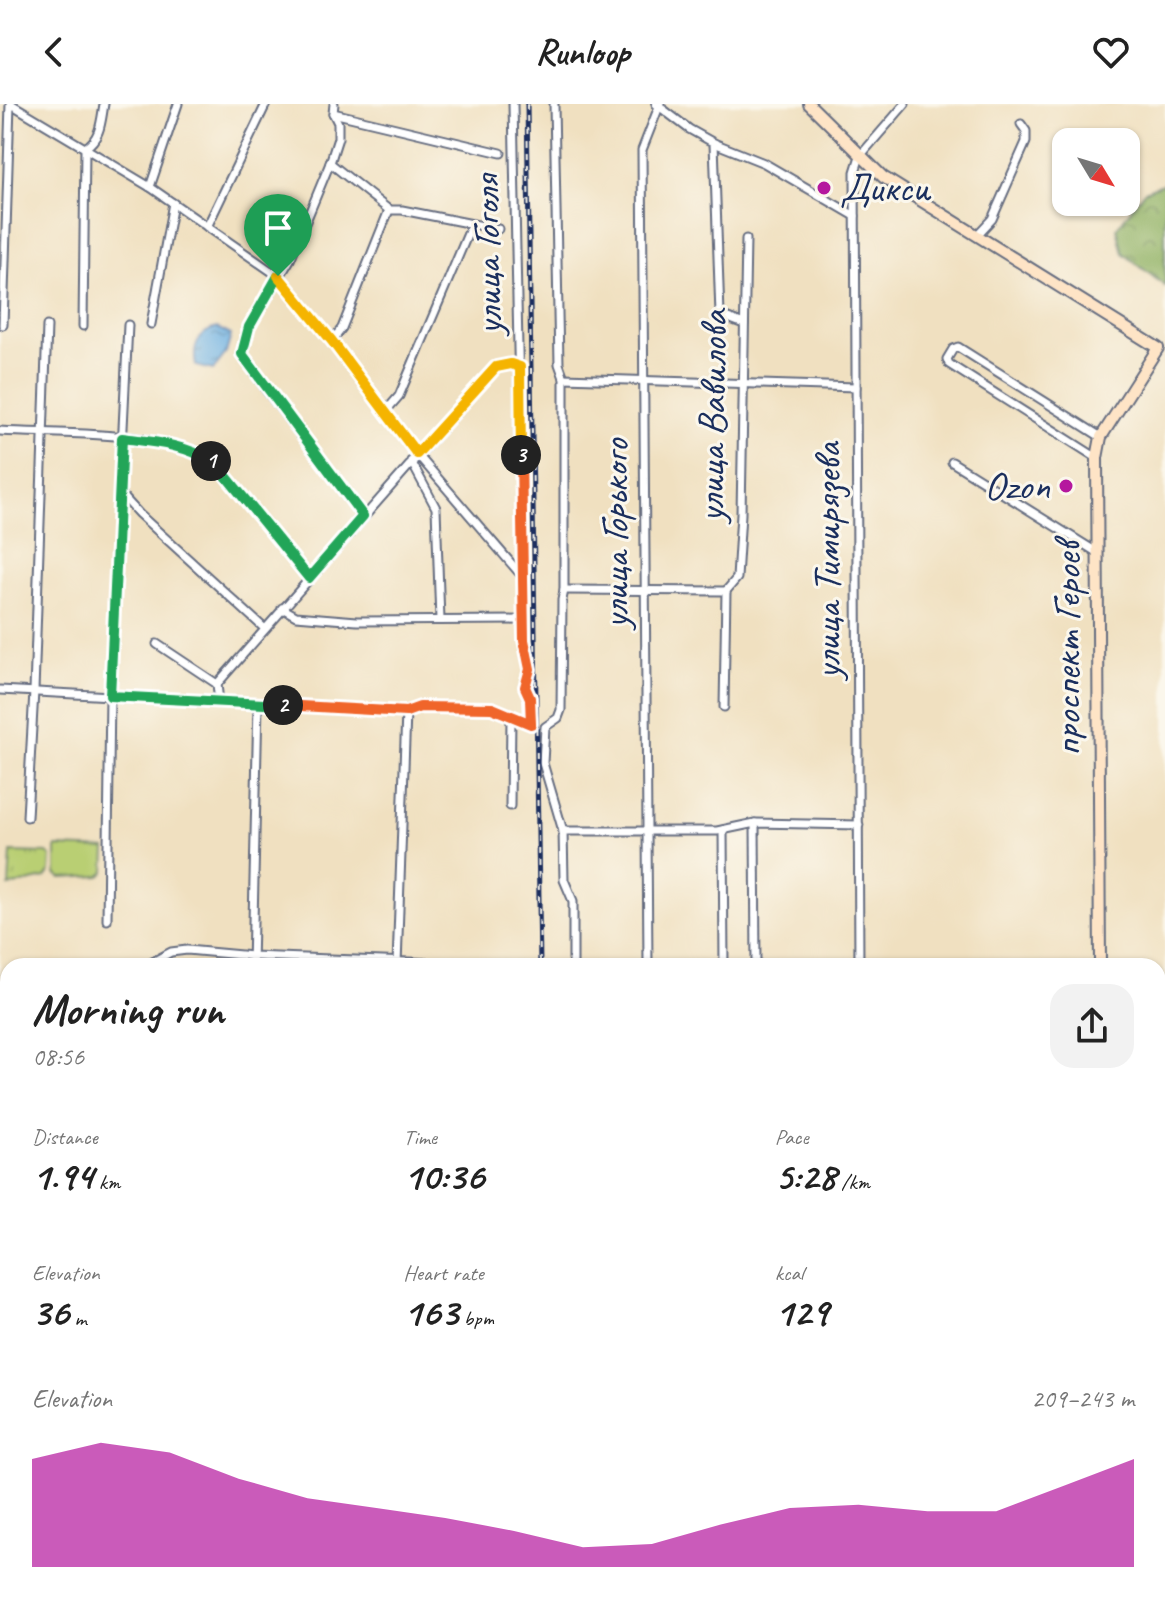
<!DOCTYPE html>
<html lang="en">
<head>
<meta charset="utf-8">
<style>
	:root { --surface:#fff; --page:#f2f2f2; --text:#222; --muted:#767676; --accent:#b5179e }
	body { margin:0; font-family:Caveat,sans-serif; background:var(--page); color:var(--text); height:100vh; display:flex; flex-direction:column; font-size:30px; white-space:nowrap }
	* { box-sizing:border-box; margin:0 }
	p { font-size:26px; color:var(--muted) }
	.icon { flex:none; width:44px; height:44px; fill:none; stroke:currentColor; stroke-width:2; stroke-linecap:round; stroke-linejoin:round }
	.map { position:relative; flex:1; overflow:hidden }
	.drawer { position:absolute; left:0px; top:854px; width:1166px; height:650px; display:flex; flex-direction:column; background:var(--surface); border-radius:24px 24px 0 0; box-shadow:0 2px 6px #0004 }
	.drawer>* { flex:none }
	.needle { width:52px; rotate:128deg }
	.buttons { position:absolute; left:1052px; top:24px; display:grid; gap:16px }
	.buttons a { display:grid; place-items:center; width:88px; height:88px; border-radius:16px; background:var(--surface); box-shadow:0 2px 6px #0004; font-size:40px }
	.pin { position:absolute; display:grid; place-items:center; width:68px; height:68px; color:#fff; margin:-82px -34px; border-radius:50% 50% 50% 0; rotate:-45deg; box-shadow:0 0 8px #0007 }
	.pin .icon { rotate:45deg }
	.km { position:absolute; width:40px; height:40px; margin:-20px; border-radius:50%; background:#222; color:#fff; font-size:22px; line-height:40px; text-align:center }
	.round { display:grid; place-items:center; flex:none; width:84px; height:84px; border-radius:24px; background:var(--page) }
	.overview { display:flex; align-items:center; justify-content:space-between; height:136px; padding:0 32px }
	h1 { font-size:44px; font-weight:600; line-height:60px }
	.metrics { display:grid; grid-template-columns:repeat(3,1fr); gap:12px; height:136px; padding:8px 32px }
	.metrics div { display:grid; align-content:center }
	.metrics b { font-size:40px; font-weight:600 }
	.metrics small { font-size:22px; font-weight:400 }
	.metrics p { font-size:22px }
	.chart { height:224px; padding:16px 32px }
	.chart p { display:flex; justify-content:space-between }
	.chart svg { width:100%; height:144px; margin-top:8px; fill:var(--accent); opacity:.7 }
	header { display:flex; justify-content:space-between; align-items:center; height:104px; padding:0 32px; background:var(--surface); font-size:36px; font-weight:600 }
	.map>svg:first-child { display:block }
	.grass { fill:#b9cf73; stroke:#6a7f68; stroke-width:2 }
	.forest { fill:url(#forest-crowns); stroke:#567062; stroke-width:2 }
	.park { fill:url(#park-tufts); stroke:#6a7f68; stroke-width:2 }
	.water { fill:url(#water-ripples); stroke:#4470a0; stroke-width:2 }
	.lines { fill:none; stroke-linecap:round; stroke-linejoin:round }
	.street-casing { stroke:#666d80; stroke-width:11 }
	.secondary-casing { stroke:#666d80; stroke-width:14 }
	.street { stroke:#fff; stroke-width:7 }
	.secondary { stroke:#fee4c6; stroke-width:10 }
	.rail-casing { stroke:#1b2f5e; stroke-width:5 }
	.rail { stroke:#fbf7ec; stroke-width:2; stroke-dasharray:6; stroke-linecap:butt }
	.split-1-casing { stroke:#fff; stroke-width:16 }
	.split-2-casing { stroke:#fff; stroke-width:16 }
	.split-3-casing { stroke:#fff; stroke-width:16 }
	.split-4-casing { stroke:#fff; stroke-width:16 }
	.split-1 { stroke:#22a559; stroke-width:10 }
	.split-2 { stroke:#22a559; stroke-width:10 }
	.split-3 { stroke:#f0652b; stroke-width:10 }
	.split-4 { stroke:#f5b400; stroke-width:10 }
	.poi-dot { fill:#b5179e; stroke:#fbf7ec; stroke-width:3 }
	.labels { text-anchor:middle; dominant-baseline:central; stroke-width:6; stroke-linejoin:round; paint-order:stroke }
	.poi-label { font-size:40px; fill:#1b2f5e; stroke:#fbf7ec; text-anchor:start }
	.street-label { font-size:40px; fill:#1b2f5e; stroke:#fbf7ec }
</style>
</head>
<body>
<header><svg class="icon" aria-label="back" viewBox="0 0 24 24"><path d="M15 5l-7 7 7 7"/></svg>Runloop<svg class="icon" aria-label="heart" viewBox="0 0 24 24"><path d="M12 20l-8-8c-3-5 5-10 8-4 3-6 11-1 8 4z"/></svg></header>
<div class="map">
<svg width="1165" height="1503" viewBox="0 0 1165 1503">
	<defs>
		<pattern id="forest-crowns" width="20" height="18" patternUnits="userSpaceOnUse" patternTransform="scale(2)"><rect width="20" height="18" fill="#92b265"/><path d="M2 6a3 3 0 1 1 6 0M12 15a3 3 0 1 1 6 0" fill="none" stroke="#769156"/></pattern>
		<pattern id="park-tufts" width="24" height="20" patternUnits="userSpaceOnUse" patternTransform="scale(2)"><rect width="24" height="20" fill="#b9cf73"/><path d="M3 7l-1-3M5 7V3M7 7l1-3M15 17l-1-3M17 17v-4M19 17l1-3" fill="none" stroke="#9eb266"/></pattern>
		<pattern id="water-ripples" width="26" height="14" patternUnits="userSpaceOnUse" patternTransform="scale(2)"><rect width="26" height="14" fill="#6db0e2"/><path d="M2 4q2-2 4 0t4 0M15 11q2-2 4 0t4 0" fill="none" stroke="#5990ba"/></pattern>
	</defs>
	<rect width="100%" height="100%" fill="#fbf7ec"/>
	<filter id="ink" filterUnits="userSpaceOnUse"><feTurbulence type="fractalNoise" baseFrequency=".0125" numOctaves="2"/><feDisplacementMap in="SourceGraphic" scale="16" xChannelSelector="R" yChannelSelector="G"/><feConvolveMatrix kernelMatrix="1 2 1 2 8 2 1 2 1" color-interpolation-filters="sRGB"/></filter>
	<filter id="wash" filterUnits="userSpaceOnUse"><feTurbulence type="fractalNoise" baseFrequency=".006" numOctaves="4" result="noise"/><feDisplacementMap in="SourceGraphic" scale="32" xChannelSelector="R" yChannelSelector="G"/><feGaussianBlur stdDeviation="1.8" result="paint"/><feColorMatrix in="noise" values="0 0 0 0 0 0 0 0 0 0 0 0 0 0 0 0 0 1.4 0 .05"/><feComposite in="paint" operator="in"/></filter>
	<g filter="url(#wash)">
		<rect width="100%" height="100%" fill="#f0e0c0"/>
		<polygon class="grass" points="56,743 106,745 105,768 100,772 61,774 56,770"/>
		<polygon class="forest" points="1165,79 1165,182 1123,149 1117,124 1144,87"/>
		<polygon class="park" points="11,748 47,749 51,752 50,767 45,774 9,782"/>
		<g class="water">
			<path d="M217 224 231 231 226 249 213 266 196 262C192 243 198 228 217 224Z"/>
			<polygon points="0,1228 8,1228 8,1322 0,1320"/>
		</g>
	</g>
	<g filter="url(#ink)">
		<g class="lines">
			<defs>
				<g id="street">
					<polyline points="11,0 150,83 278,172 332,237 417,350 522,472"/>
					<polyline points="334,0 333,9 338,19 338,34 330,59 290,156 249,223 242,250 267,287 363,412"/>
					<polyline points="554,0 559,260 564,274 564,486 562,496 561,606 558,614 545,623 543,659 563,727 564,776 573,797 573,862"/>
					<polyline points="656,0 689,25 714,39 764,59 855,112"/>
					<polyline points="333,9 501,49"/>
					<polyline points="714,39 720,211 744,220"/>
					<polyline points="330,59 389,106 402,106 498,125"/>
					<polyline points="150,83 178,0"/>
					<polyline points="207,123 266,0"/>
					<polyline points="977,131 992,115 1026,38 1026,27 1021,20"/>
					<polyline points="151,220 173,99"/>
					<polyline points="3,221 10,0"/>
					<path d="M83 222 85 44C101 34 101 17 104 0"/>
					<polyline points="332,237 342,224 389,106"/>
					<polyline points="564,274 856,283"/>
					<polyline points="385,308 399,292 472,120"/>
					<path d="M0 327C67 331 158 324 217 361L309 474"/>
					<polyline points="1097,354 949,260 947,255 953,245 958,243 1101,333"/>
					<polyline points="411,357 436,404 440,516"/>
					<polyline points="952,358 1098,449"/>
					<polyline points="120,389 139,410 264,524"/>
					<polyline points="564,486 726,487"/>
					<polyline points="726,487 737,474 741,410 746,135"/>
					<polyline points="282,504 296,512 357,517 524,516"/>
					<polyline points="157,540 217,580"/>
					<polyline points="0,586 406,608 420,603 492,604 511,613"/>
					<polyline points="219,598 217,580 496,263 511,260 520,263"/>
					<polyline points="724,603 726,487"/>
					<polyline points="510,702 511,613 531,620 530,594 525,583 530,565 524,536 513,0"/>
					<polyline points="27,713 34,587 47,222"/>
					<polyline points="755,719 756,862"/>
					<polyline points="723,726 724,862"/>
					<polyline points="563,727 717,727 755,719 859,721"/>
					<polyline points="107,816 110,592 128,221"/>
					<polyline points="397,861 406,608"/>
					<polyline points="145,862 171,848 187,846 252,852 513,862"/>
					<polyline points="252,862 258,600"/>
					<polyline points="648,862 642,46 660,0"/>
					<polyline points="859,862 855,68 860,52 905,0"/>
					<polyline points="0,942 8,942"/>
					<polyline points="1158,1462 1165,1468"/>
					<polyline points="633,1496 634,1503"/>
					<polyline points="756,1496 756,1503"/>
					<polyline points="863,1496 863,1503"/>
					<polyline points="963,1503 969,1496"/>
				</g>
				<g id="secondary">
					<polyline points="809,0 883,73 1158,244 1101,333 1097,354 1100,862"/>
					<polyline points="1158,1358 1165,1363"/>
					<polyline points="1158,1378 1165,1369"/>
					<polyline points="0,1411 8,1412"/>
					<polyline points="344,1496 368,1503"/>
					<polyline points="1054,1503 1059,1496"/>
				</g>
			</defs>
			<use href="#street" class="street-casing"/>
			<use href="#secondary" class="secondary-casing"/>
			<use href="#street" class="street"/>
			<use href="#secondary" class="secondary"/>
			<defs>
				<g id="rail">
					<polyline points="527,0 540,862"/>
					<polyline points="550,1496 550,1503"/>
				</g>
			</defs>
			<use href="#rail" class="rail-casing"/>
			<use href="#rail" class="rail"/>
		</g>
	</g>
	<g class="lines" filter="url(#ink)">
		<defs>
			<polyline id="split-1" points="211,357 217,361 309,474 363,412 242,250 249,223 278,172"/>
			<path id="split-2" d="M211 357C184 340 153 338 122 334L110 592 283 601"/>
			<polyline id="split-3" points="283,601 406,608 420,603 492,604 531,620 530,594 525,583 530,565 524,536 521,351"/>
			<polyline id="split-4" points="278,172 332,237 417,350 496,263 511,260 520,263 521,351"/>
		</defs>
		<use href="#split-1" class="split-1-casing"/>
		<use href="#split-2" class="split-2-casing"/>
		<use href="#split-3" class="split-3-casing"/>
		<use href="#split-4" class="split-4-casing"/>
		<use href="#split-1" class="split-1"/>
		<use href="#split-2" class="split-2"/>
		<use href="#split-3" class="split-3"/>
		<use href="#split-4" class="split-4"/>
	</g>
	<g class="poi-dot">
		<circle cx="824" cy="84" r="8"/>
		<circle cx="1066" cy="382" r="8"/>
	</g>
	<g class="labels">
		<g class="poi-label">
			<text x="840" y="84">Дикси</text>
			<text x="1050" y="382" text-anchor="end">Ozon</text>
		</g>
		<g class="street-label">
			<text transform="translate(487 151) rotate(-91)">улица Гоголя</text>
			<text transform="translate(712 312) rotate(-89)">улица Вавилова</text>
			<text transform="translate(615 430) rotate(-90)">улица Горького</text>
			<text transform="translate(827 457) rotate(-90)">улица Тимирязева</text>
			<text transform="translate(1067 545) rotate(-90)">проспект Героев</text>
		</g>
	</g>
</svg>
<div class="buttons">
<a><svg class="needle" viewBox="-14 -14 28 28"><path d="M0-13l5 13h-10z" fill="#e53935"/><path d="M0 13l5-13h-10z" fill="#767676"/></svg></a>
</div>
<div class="pin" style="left:278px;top:172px;background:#1e9e55"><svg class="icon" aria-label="arrive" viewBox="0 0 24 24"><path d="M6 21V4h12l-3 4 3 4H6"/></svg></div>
<b class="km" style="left:211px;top:357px">1</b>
<b class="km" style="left:283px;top:601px">2</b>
<b class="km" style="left:521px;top:351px">3</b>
<section class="drawer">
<div class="overview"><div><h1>Morning run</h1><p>08:56</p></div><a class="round"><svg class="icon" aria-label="share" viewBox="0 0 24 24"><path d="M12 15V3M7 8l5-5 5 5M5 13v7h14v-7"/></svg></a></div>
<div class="metrics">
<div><p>Distance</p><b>1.94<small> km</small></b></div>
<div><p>Time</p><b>10:36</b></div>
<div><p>Pace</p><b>5:28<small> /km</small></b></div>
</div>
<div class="metrics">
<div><p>Elevation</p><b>36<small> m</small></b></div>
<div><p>Heart rate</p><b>163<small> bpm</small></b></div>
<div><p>kcal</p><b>129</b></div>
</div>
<div class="chart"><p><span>Elevation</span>209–243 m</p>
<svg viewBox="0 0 160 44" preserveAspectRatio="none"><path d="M0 44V11L10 6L20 9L30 17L40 23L50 26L60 29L70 33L80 38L90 37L100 31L110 26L120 25L130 27L140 27L150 19L160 11V44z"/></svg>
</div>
</section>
</div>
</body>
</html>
